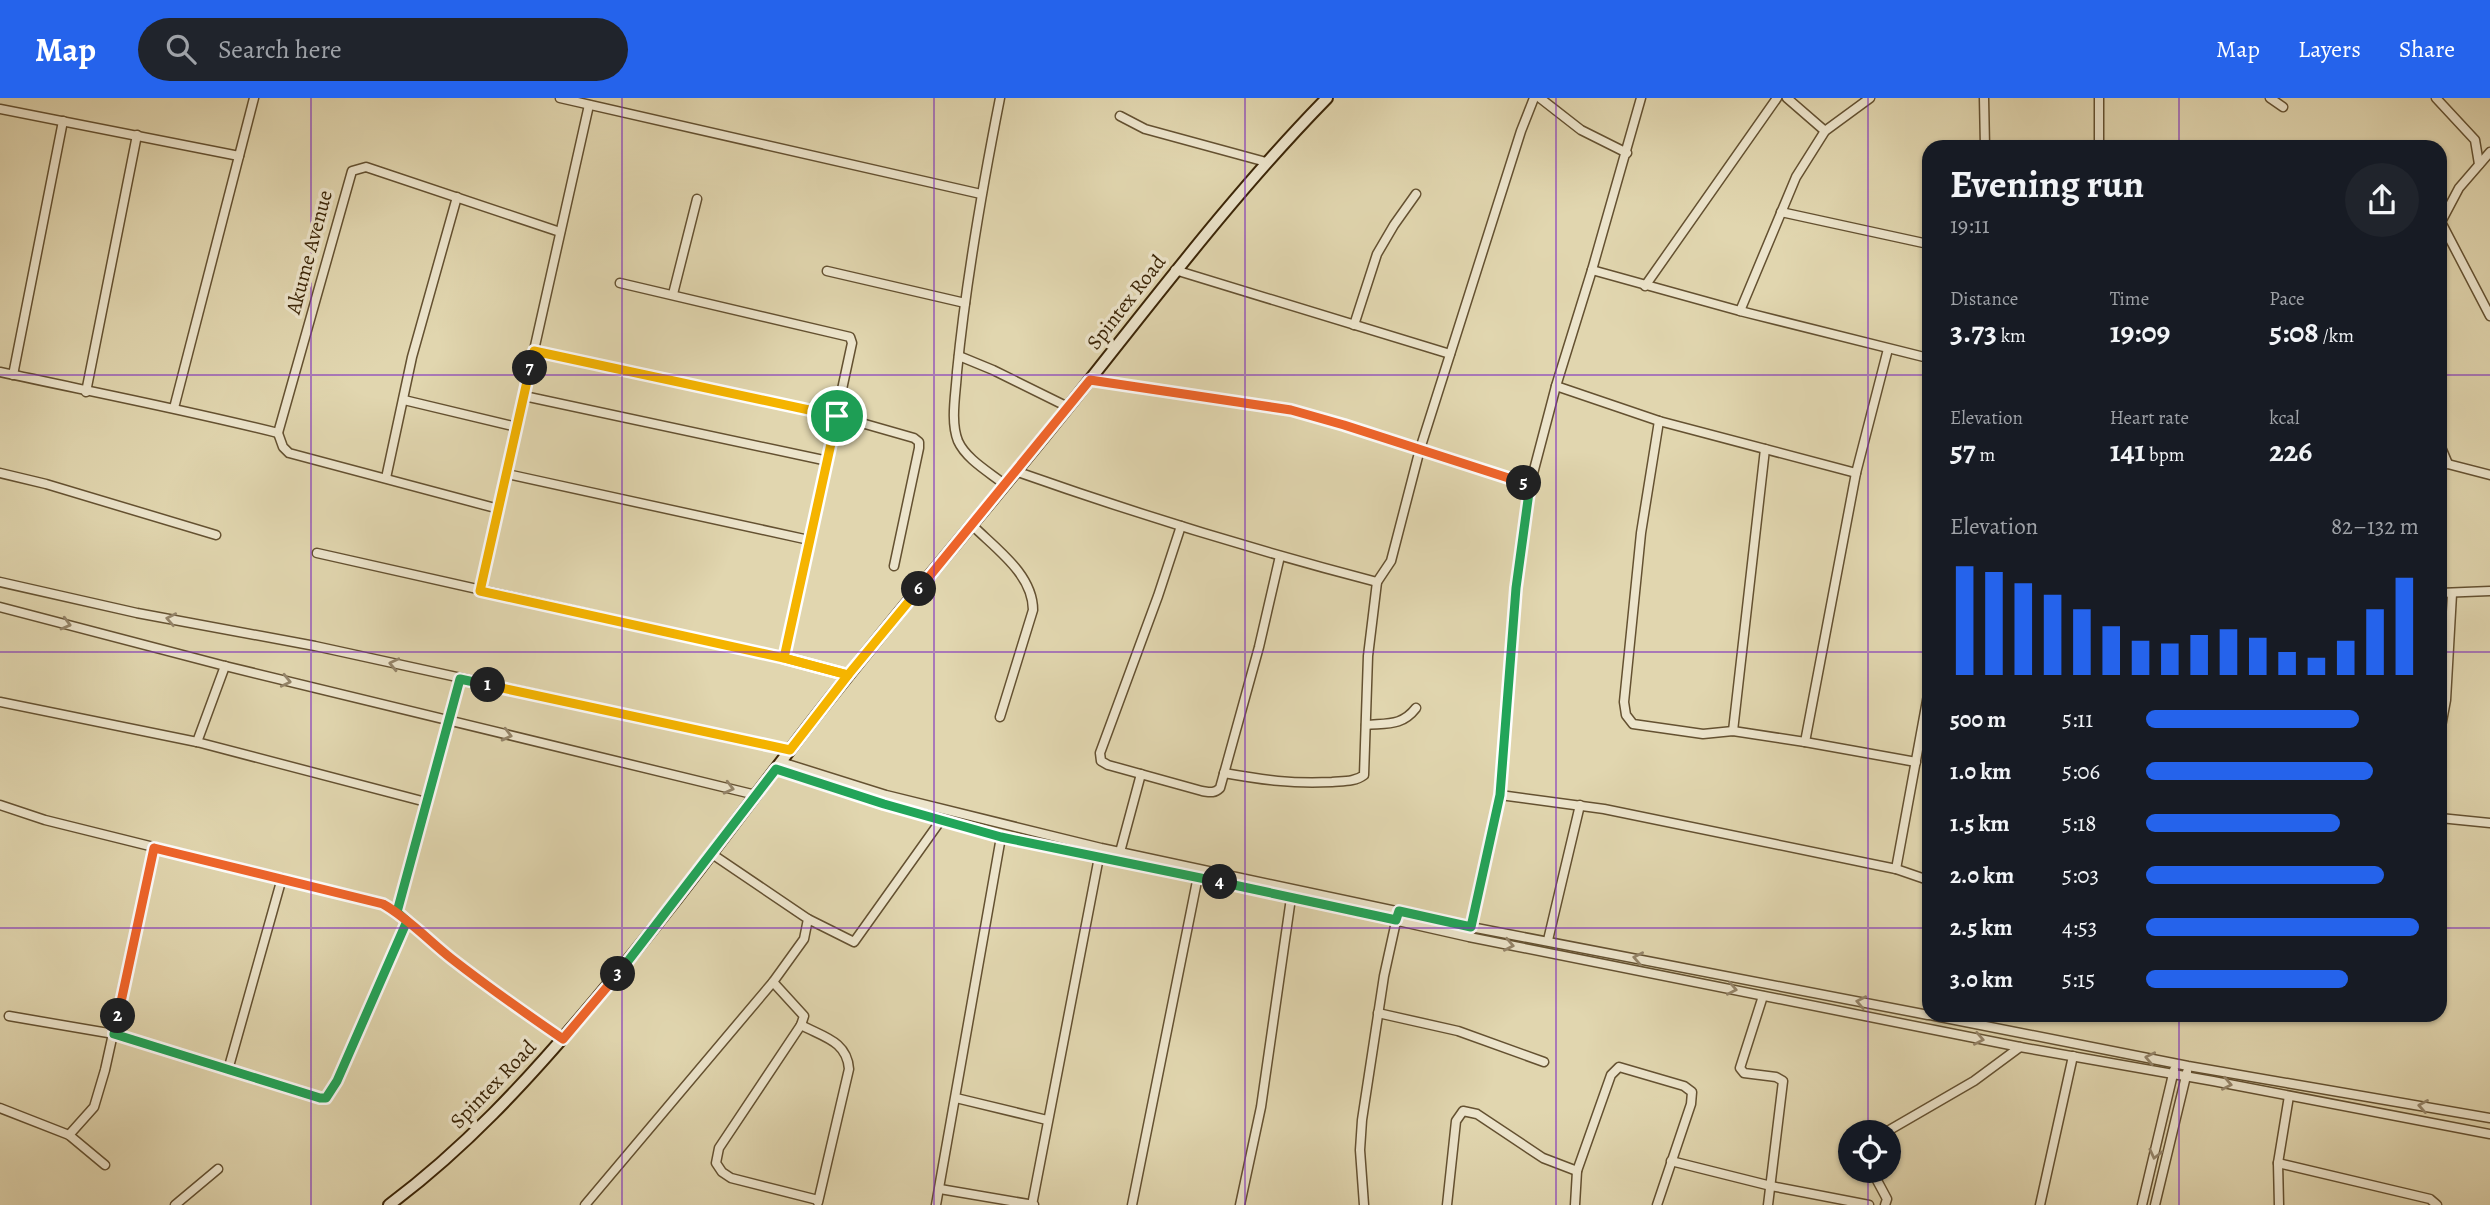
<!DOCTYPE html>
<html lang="en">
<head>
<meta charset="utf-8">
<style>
	:root { --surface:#171b24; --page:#20242c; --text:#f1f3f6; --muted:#9ea1a6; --accent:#2563eb }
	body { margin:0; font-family:Alegreya,serif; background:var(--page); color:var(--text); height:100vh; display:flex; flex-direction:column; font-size:26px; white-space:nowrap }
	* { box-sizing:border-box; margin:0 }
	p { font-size:23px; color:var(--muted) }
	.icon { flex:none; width:38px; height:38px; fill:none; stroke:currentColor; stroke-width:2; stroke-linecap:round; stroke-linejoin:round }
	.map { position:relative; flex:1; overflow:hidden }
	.panel { position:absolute; left:1922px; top:42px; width:525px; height:882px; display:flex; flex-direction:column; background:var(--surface); border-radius:21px; box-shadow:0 2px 5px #0004 }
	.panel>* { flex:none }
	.controls { position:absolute; left:1838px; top:1022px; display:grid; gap:14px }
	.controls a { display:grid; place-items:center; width:63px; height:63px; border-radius:50%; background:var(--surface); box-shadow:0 2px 5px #0004; font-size:35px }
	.pin { position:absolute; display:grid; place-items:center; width:60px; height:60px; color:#fff; margin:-30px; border:4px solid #fff; border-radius:50%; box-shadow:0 2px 7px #0007 }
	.km { position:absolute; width:35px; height:35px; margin:-18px; border-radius:50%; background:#222; color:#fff; font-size:19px; line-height:35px; text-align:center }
	.round { display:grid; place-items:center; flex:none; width:74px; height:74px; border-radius:37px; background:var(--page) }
	.summary { display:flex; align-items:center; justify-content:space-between; height:119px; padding:0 28px }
	h1 { font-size:38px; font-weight:700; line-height:52px }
	.stats { display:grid; grid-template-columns:repeat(3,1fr); gap:10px; height:119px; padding:7px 28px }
	.stats div { display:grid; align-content:center }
	.stats b { font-size:30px; font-weight:700 }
	.stats small { font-size:19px; font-weight:400 }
	.stats p { font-size:19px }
	.chart { height:196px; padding:14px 28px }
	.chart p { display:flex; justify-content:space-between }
	.chart svg { width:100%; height:126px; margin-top:7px; stroke:var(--accent); stroke-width:6 }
	ul { padding:0 28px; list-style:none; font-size:23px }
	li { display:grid; grid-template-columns:112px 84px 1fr; align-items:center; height:52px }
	li i { height:18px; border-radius:9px; background:var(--accent) }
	header { display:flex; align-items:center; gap:42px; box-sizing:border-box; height:98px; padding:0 35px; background:var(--accent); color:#fff }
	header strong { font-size:33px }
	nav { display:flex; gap:38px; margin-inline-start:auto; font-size:24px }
	.search { width:490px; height:63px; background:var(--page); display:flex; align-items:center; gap:18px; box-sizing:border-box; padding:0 24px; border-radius:38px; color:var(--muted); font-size:26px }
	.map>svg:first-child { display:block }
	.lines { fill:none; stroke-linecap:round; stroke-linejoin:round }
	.street-casing { stroke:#645131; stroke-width:11 }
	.secondary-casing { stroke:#3b2507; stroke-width:14 }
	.street { stroke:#ece4cb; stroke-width:8 }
	.secondary { stroke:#ece4cb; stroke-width:10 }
	.oneway { stroke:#948469 }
	.split-1-casing { stroke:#fff; stroke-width:14 }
	.split-2-casing { stroke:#fff; stroke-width:14 }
	.split-3-casing { stroke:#fff; stroke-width:14 }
	.split-4-casing { stroke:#fff; stroke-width:14 }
	.split-5-casing { stroke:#fff; stroke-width:14 }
	.split-6-casing { stroke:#fff; stroke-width:14 }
	.split-7-casing { stroke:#fff; stroke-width:14 }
	.split-8-casing { stroke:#fff; stroke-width:14 }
	.split-1 { stroke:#f5b400; stroke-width:9 }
	.split-2 { stroke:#22a559; stroke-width:9 }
	.split-3 { stroke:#f0652b; stroke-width:9 }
	.split-4 { stroke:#22a559; stroke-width:9 }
	.split-5 { stroke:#22a559; stroke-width:9 }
	.split-6 { stroke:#f0652b; stroke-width:9 }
	.split-7 { stroke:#f5b400; stroke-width:9 }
	.split-8 { stroke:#f5b400; stroke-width:9 }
	.grid { fill:none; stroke:#7b2cbf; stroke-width:2; stroke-opacity:0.55 }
	.labels { text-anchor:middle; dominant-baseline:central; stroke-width:7; stroke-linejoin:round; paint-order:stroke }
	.street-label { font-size:21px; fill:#3b2507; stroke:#ece4cb }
</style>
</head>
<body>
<header>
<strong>Map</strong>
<div class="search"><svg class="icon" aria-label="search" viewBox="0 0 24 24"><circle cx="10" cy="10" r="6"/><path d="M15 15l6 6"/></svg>Search here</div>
<nav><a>Map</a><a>Layers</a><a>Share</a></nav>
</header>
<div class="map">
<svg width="2490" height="1107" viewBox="0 0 2490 1107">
	<rect width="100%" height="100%" fill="#e1d6af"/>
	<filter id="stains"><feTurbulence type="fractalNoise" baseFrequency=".00286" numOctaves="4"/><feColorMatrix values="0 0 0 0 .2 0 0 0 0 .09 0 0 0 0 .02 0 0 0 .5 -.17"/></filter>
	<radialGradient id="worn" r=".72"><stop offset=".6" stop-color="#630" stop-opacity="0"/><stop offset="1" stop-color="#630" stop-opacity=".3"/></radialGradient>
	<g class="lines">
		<defs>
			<g id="street">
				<polyline points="560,0 981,96"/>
				<path d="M1000 0C982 91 966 182 957 274 956 295 950 323 958 343 966 361 989 374 1004 386"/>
				<polyline points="1540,0 1581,32 1627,55"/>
				<polyline points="1787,0 1825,33"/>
				<polyline points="1984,0 1985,49"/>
				<polyline points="2270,0 2283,9"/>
				<polyline points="2436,0 2475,42 2479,66"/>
				<polyline points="0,11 239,58"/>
				<polyline points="1120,18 1145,31 1266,64"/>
				<polyline points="2099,49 2099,0"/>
				<polyline points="2490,54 2459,90 2441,124 2490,218"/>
				<polyline points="1781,114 1928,146"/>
				<polyline points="1175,172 1450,256"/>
				<polyline points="1592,172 1740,213 1928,260"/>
				<polyline points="827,173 965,205"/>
				<polyline points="620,185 850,239 852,245 784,560"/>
				<polyline points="1645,188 1777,0"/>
				<polyline points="673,196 697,101"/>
				<polyline points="1740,213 1796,79 1825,33 1870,0"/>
				<polyline points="1354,227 1377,156 1394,127 1416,96"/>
				<polyline points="534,253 837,318 914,340 919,344 919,350 894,468"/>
				<polyline points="959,258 993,272 1068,309"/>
				<path d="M0 274C93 294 186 312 278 335"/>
				<polyline points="13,277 63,23"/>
				<polyline points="1090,282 1291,312 1344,327 1530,387"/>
				<polyline points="1556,288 1659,323 1856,375"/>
				<polyline points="86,294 137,37"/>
				<polyline points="524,298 828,363"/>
				<polyline points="404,302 517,329"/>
				<polyline points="174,310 254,0"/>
				<polyline points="1659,323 1641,435 1624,604 1626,617 1633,626 1703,636 1733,633 1805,644 1916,664"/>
				<polyline points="278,335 352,73 366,69 560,134"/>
				<polyline points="278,335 283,349 289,355 499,411"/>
				<polyline points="2440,347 2448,366"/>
				<polyline points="2440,364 2490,377"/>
				<path d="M1015 373C1134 415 1254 452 1377 484"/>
				<polyline points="0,375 46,386 216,437"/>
				<polyline points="507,376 809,442"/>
				<polyline points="386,380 412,259 457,99"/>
				<path d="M972 427C995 450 1033 476 1033 512L1000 619"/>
				<path d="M1181 428 1158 498 1100 655 1101 663 1108 667 1202 693C1209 694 1214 696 1220 690L1259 549 1280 458"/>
				<polyline points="317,455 784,560 848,577"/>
				<polyline points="0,484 137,515 315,548 790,652"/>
				<polyline points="480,493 589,7"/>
				<polyline points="2440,495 2490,493"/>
				<polyline points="0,509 225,568 756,697"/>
				<polyline points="0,604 197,644 426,704"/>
				<path d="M1366 627C1388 625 1402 628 1416 610"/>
				<polyline points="1733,633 1765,351"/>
				<polyline points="2440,634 2446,602 2452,496"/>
				<polyline points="197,644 225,568"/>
				<polyline points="1805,644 1856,375 1888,251"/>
				<polyline points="781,664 886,697 1101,750 1471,829 1928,917"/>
				<polyline points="776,671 884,706 1001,739 1198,778 1469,839 2020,949 2213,983 2490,1036"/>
				<path d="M1224 675C1264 682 1291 686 1332 684 1343 683 1355 684 1364 677L1368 558 1377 484 1391 463 1420 351 1521 33 1534 0"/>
				<polyline points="1500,697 1604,711 1896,771 1928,782"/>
				<path d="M0 707 45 722 383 806C408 820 429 843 452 861 488 889 525 915 563 941"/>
				<polyline points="2440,720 2490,725"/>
				<polyline points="1120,754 1141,676"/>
				<polyline points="1896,771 1928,597"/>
				<polyline points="397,814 460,581"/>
				<polyline points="808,821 854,844 941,722"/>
				<polyline points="1470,834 1500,697 1516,490 1530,387 1556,288 1592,172 1641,0"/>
				<polyline points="1548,842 1580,707"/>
				<polyline points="773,884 804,918 801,927 719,1050 716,1065 722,1074 731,1080 818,1102"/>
				<polyline points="1763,898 1740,970 1744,975 1776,979 1783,983 1768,1107"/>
				<polyline points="1378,915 1458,933 1544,964"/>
				<polyline points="1930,917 2188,968 2490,1020"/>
				<polyline points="9,918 114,936 319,1000 325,1000 337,983 406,823"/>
				<path d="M801 927C823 939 847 943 849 971L818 1104"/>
				<polyline points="228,972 282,780"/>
				<polyline points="956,1000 1047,1022"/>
				<polyline points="0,1010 69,1037 105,1067"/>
				<polyline points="1886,1034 1974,983 2020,949"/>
				<polyline points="69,1037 94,1009 105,972 154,750"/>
				<polyline points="1671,1063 1771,1088 1869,1107"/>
				<polyline points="2278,1065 2430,1101 2437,1107"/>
				<polyline points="1872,1073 1887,1101 1885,1107"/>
				<polyline points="940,1091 1034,1107"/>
				<polyline points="175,1107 218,1071"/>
				<polyline points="585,1107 773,884 804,841 808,821 712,756"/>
				<polyline points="936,1107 1001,739"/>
				<polyline points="1032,1107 1099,759"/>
				<polyline points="1132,1107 1198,778"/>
				<polyline points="1240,1107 1261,1009 1291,800"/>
				<polyline points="1364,1107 1360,1052 1362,1022 1384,878 1397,819"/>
				<polyline points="1447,1107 1456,1023 1463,1013 1477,1016 1543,1060 1577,1073"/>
				<polyline points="1575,1107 1577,1073 1611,977 1619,969 1684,988 1692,994 1691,1006 1657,1107"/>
				<polyline points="2040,1107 2073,958"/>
				<polyline points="2142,1107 2174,972"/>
				<polyline points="2155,1107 2187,974"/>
				<polyline points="2279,1107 2278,1065 2289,998"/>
			</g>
			<path id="secondary" d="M389 1107C464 1051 526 984 586 913 659 827 725 737 793 648 881 532 978 422 1069 308 1153 203 1233 96 1327 0"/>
		</defs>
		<use href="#street" class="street-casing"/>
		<use href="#secondary" class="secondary-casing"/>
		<use href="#street" class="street"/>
		<use href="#secondary" class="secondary"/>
	</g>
	<defs><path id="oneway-chevron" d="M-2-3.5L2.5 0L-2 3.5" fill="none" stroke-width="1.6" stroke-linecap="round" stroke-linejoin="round" transform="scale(1.75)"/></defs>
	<g class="oneway">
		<use href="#oneway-chevron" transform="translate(171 521) rotate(-169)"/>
		<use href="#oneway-chevron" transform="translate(66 526) rotate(15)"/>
		<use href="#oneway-chevron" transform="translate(394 566) rotate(-167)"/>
		<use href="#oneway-chevron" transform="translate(286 583) rotate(13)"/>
		<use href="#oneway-chevron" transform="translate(507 637) rotate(14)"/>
		<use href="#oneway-chevron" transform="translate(729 690) rotate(14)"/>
		<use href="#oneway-chevron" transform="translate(1509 847) rotate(11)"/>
		<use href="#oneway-chevron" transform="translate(1638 860) rotate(-169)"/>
		<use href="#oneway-chevron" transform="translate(1732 891) rotate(11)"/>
		<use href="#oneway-chevron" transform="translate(1861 904) rotate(-169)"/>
		<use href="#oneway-chevron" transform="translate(1979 941) rotate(11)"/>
		<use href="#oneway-chevron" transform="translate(2150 960) rotate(-168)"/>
		<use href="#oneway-chevron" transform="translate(2227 986) rotate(11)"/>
		<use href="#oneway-chevron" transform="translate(2423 1008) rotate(-170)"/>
		<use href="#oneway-chevron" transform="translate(2155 1056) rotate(103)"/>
	</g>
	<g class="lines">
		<defs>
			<polyline id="split-1" points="488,587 790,652 848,577 784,560 837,318"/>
			<polyline id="split-2" points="118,918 114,936 320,1000 326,1000 337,983 407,823 397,814 460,581 488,587"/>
			<path id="split-3" d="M118 918 154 750 383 806C408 820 429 843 452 861 488 889 525 915 563 941L618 876"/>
			<polyline id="split-4" points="618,876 776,671 884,706 1001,739 1220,784"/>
			<polyline id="split-5" points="1220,784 1396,822 1399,813 1471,829 1500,697 1516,490 1530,387 1524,385"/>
			<polyline id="split-6" points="919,491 1090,282 1291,312 1344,327 1524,385"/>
			<polyline id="split-7" points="530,270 480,493 784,560 848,577 919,491"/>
			<polyline id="split-8" points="530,270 534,253 837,318"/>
		</defs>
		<use href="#split-1" class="split-1-casing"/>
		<use href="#split-2" class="split-2-casing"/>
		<use href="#split-3" class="split-3-casing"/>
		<use href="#split-4" class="split-4-casing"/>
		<use href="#split-5" class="split-5-casing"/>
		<use href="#split-6" class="split-6-casing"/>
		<use href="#split-7" class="split-7-casing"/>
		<use href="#split-8" class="split-8-casing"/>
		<use href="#split-1" class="split-1"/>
		<use href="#split-2" class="split-2"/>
		<use href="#split-3" class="split-3"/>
		<use href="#split-4" class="split-4"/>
		<use href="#split-5" class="split-5"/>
		<use href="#split-6" class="split-6"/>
		<use href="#split-7" class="split-7"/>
		<use href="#split-8" class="split-8"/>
	</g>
	<path class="grid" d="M311 0V1107M622 0V1107M934 0V1107M1245 0V1107M1556 0V1107M1868 0V1034M2179 0V49M0 277H1928M2440 277H2490M0 554H1928M2440 554H2490M0 830H1928M2440 830H2490M2179 917V1107M1868 1073V1107"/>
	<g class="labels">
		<g class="street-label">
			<text transform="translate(309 154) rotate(-75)">Akume Avenue</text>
			<text transform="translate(1126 204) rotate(-52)">Spintex Road</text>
			<text transform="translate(493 986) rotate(-46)">Spintex Road</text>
		</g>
	</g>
	<rect width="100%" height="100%" filter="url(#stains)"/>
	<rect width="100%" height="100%" fill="url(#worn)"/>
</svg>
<div class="controls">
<a><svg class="icon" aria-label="locate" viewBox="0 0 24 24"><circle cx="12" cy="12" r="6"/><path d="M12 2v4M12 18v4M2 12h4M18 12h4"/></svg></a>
</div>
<div class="pin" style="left:837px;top:318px;background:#1e9e55"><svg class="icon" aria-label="arrive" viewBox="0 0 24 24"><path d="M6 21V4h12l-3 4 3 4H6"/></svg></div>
<b class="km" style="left:488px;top:587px">1</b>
<b class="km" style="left:118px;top:918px">2</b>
<b class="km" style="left:618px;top:876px">3</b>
<b class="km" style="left:1220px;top:784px">4</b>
<b class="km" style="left:1524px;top:385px">5</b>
<b class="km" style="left:919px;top:491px">6</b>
<b class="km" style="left:530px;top:270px">7</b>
<section class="panel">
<div class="summary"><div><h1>Evening run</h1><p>19:11</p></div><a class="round"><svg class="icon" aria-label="share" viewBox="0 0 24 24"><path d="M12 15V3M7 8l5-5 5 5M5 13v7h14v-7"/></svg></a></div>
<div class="stats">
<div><p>Distance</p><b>3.73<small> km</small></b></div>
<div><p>Time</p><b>19:09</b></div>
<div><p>Pace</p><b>5:08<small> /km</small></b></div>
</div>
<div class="stats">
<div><p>Elevation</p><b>57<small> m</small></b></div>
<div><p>Heart rate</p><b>141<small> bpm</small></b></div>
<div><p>kcal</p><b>226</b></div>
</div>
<div class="chart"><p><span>Elevation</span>82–132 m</p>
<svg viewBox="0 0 160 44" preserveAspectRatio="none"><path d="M5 44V6M15 44V8M25 44V12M35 44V16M45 44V21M55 44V27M65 44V32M75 44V33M85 44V30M95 44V28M105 44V31M115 44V36M125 44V38M135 44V32M145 44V21M155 44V10"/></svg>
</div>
<ul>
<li><b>500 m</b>5:11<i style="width:78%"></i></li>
<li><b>1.0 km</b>5:06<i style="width:83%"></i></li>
<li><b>1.5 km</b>5:18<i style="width:71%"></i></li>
<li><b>2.0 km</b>5:03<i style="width:87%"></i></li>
<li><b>2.5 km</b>4:53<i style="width:100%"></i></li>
<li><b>3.0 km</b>5:15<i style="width:74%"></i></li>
</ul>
</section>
</div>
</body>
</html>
